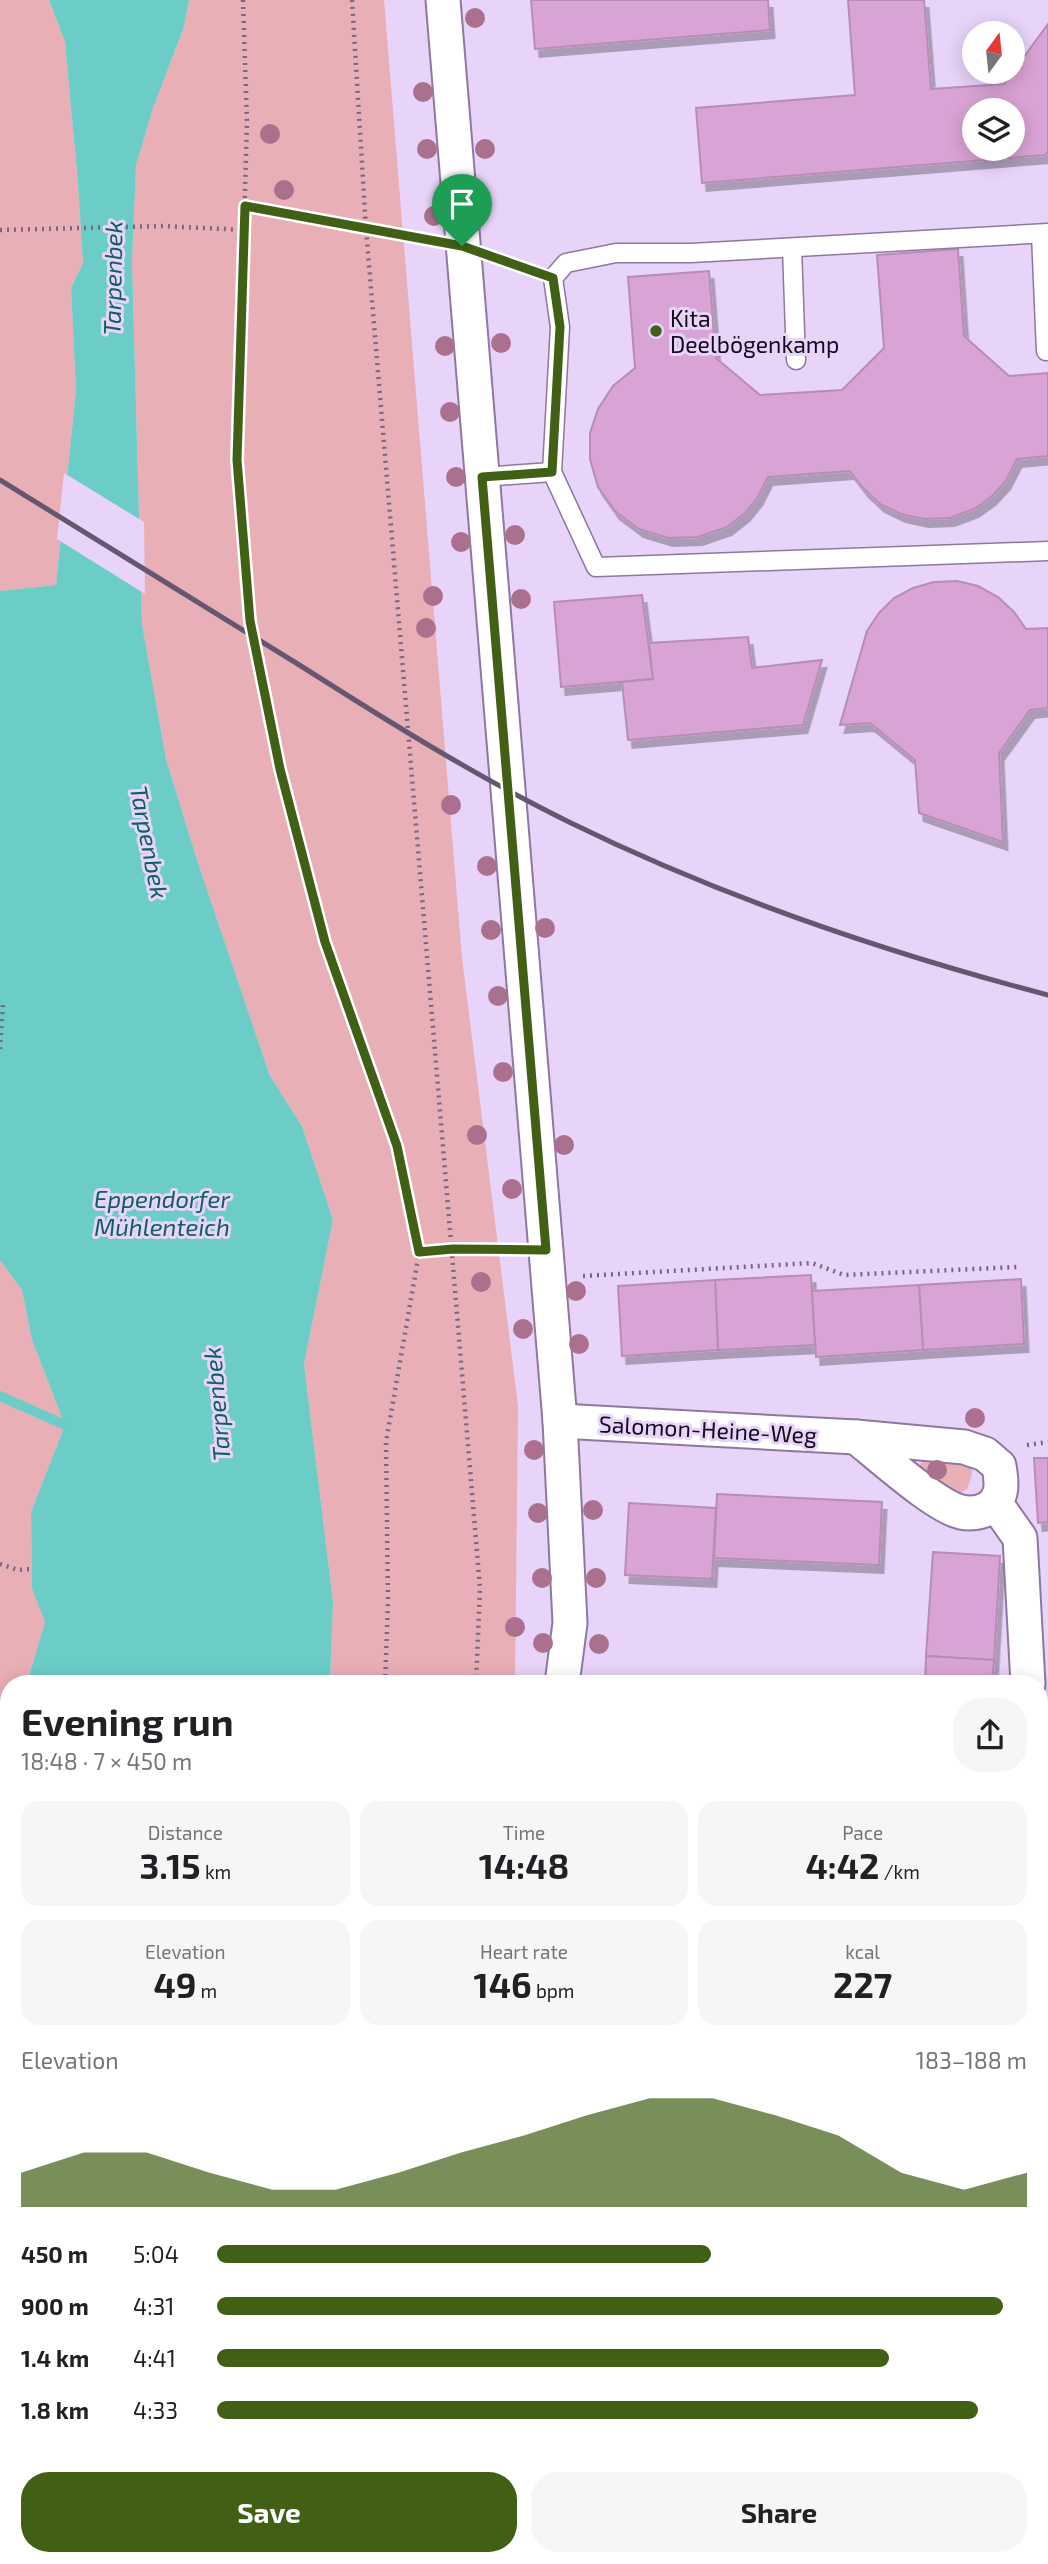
<!DOCTYPE html>
<html lang="en">
<head>
<meta charset="utf-8">
<style>
	:root { --surface:#fff; --page:#f6f6f6; --text:#202124; --muted:#757577; --accent:#416015 }
	body { margin:0; font-family:"Exo 2",sans-serif; background:var(--page); color:var(--text); height:100vh; display:flex; flex-direction:column; font-size:26px; white-space:nowrap }
	* { box-sizing:border-box; margin:0 }
	p { font-size:23px; color:var(--muted) }
	.icon { flex:none; width:38px; height:38px; fill:none; stroke:currentColor; stroke-width:2; stroke-linecap:round; stroke-linejoin:round }
	.map { position:relative; flex:1; overflow:hidden }
	.side { position:absolute; left:0px; top:1675px; width:1048px; height:891px; display:flex; flex-direction:column; background:var(--surface); border-radius:28px 28px 0 0; box-shadow:0 4px 18px #0003 }
	.side>* { flex:none }
	.needle { width:46px; rotate:15deg }
	.buttons { position:absolute; left:962px; top:21px; display:grid; gap:14px }
	.buttons a { display:grid; place-items:center; width:63px; height:63px; border-radius:50%; background:var(--surface); box-shadow:0 4px 18px #0003; font-size:35px }
	.pin { position:absolute; display:grid; place-items:center; width:60px; height:60px; color:#fff; margin:-72px -30px; border-radius:50% 50% 50% 0; rotate:-45deg; box-shadow:0 0 7px #0007 }
	.pin .icon { rotate:45deg }
	.round { display:grid; place-items:center; flex:none; width:74px; height:74px; border-radius:28px; background:var(--page) }
	.headline { display:flex; align-items:center; justify-content:space-between; height:119px; padding:0 21px }
	h1 { font-size:38px; font-weight:700; line-height:52px }
	.figures { display:grid; grid-template-columns:repeat(3,1fr); gap:10px; height:119px; padding:7px 21px }
	.figures div { display:grid; align-content:center; border-radius:18px; background:var(--page); text-align:center }
	.figures b { font-size:35px; font-weight:700 }
	.figures small { font-size:19px; font-weight:400 }
	.figures p { font-size:19px }
	.chart { height:196px; padding:14px 21px }
	.chart p { display:flex; justify-content:space-between }
	.chart svg { width:100%; height:126px; margin-top:7px; fill:var(--accent); opacity:.7 }
	.cta { display:flex; gap:14px; margin-top:auto; padding:14px 21px }
	.cta a { flex:1; height:80px; border-radius:28px; background:var(--accent); color:#fff; font-size:28px; font-weight:700; line-height:80px; text-align:center }
	.cta a+a { background:var(--page); color:var(--text) }
	ul { padding:0 21px; list-style:none; font-size:23px }
	li { display:grid; grid-template-columns:112px 84px 1fr; align-items:center; height:52px }
	li i { height:18px; border-radius:9px; background:var(--accent) }
	.map>svg:first-child { display:block }
	.green { fill:#e9afb7 }
	.water { fill:#6ccdc7 }
	.pier { fill:#e8d3f9 }
	.lines { fill:none; stroke-linecap:round; stroke-linejoin:round }
	.stream { stroke:#6ccdc7; stroke-width:10 }
	.building { fill:#daa3d5; stroke:#b78eb3; stroke-width:2; fill-rule:evenodd; filter:url(#shadow) }
	.lane-casing { stroke:#8f77a2; stroke-width:21 }
	.street-casing { stroke:#8f77a2; stroke-width:37 }
	.secondary-casing { stroke:#8f77a2; stroke-width:42 }
	.path { stroke:#766782; stroke-width:4.5; stroke-dasharray:2 5; stroke-linecap:butt }
	.lane { stroke:#fff; stroke-width:18 }
	.street { stroke:#fff; stroke-width:33 }
	.secondary { stroke:#fff; stroke-width:38 }
	.rail { stroke:#655770; stroke-width:5 }
	.tree { fill:#aa708e }
	.route-casing { stroke:#fff; stroke-width:14 }
	.route { stroke:#416015; stroke-width:9 }
	.poi-dot { fill:#416015; stroke:#e8d3f9; stroke-width:2.5 }
	.labels { text-anchor:middle; dominant-baseline:central; stroke-width:6; stroke-linejoin:round; paint-order:stroke }
	.poi-label { font-size:23px; fill:#150b1c; stroke:#e8d3f9; text-anchor:start }
	.street-label { font-size:23px; fill:#150b1c; stroke:#e8d3f9 }
	.water-label { font-size:24px; font-style:italic; fill:#0c615d; stroke:#e8d3f9 }
</style>
</head>
<body>
<div class="map">
<svg width="1048" height="2564" viewBox="0 0 1048 2564">
	<defs>
		<filter id="shadow"><feDropShadow dx="4.5" dy="8" stdDeviation="0" flood-color="#0004"/></filter>
	</defs>
	<rect width="100%" height="100%" fill="#e8d3f9"/>
	<g class="green">
		<polygon points="0,0 49,0 65,42 78,183 83,263 71,288 76,390 56,585 0,591"/>
		<polygon points="189,0 384,0 462,958 518,1406 515,1683 330,1683 333,1601 304,1364 333,1220 302,1126 270,1076 198,863 166,759 142,624 132,262 136,164 153,108 184,27"/>
		<polygon points="0,1260 22,1290 32,1340 65,1425 31,1512 32,1589 45,1622 27,1683 9,1684 9,1712 0,1719"/>
		<polygon points="923,1459 964,1460 971,1466 972,1475 967,1489 960,1493 950,1493 921,1471 920,1465"/>
		<polygon points="1048,2360 1048,2564 511,2564 531,2557 1040,2557 1040,2364"/>
		<polygon points="113,2557 273,2557 271,2564 110,2564"/>
	</g>
	<g class="water">
		<polygon points="49,0 189,0 184,27 153,108 136,165 132,262 142,624 166,759 198,863 270,1076 302,1126 333,1220 304,1364 333,1601 330,1683 27,1683 45,1622 32,1589 31,1512 65,1425 32,1340 22,1290 0,1260 0,591 56,585 76,390 71,288 83,263 78,183 65,42"/>
		<polygon points="9,1712 9,2557 113,2557 110,2564 0,2564 0,1719"/>
		<path d="M1048 1845V1949C1038 1917 1032 1875 1048 1845Z"/>
	</g>
	<polygon class="pier" points="64,473 144,522 145,594 57,539"/>
	<g class="lines">
		<polyline class="stream" points="0,1396 65,1425"/>
	</g>
	<g class="building">
		<polygon points="531,0 768,0 770,30 535,49"/>
		<path d="M848 0H924L931 89 1004 84 1048 24V152L1045 155 702 183 696 108 855 95ZM975 110H1013V149H975Z"/>
		<polygon points="958,249 964,336 1009,376 1048,373 1048,456 1017,459 1006,481 991,497 974,509 950,518 924,519 901,514 880,504 864,489 850,471 768,477 758,497 745,513 727,527 698,537 668,538 639,529 615,511 598,487 590,459 590,433 598,409 613,386 635,368 628,277 709,271 716,358 760,395 842,390 884,348 877,255"/>
		<polygon points="957,581 978,586 998,597 1014,612 1026,629 1048,628 1048,708 1030,710 999,753 1003,842 919,813 915,760 870,723 840,725 867,631 879,613 894,598 913,588 934,582"/>
		<polygon points="642,595 653,679 561,687 554,602"/>
		<polygon points="748,637 752,668 822,660 803,725 628,740 622,682 653,679 649,643"/>
		<polygon points="811,1275 815,1345 718,1350 715,1280"/>
		<polygon points="1021,1279 1024,1344 923,1350 919,1285"/>
		<polygon points="715,1280 718,1350 622,1356 618,1286"/>
		<polygon points="919,1285 923,1350 816,1357 812,1291"/>
		<polygon points="1034,1458 1048,1458 1048,1522 1038,1523"/>
		<polygon points="717,1494 882,1502 879,1565 714,1558"/>
		<polygon points="629,1503 716,1508 712,1579 625,1575"/>
		<polygon points="933,1552 1000,1556 994,1660 926,1656"/>
		<polygon points="926,1656 994,1660 992,1684 925,1684"/>
	</g>
	<g class="lines">
		<defs>
			<g id="lane">
				<polyline points="1048,233 691,253 616,253 566,263 553,278 560,327 552,472 596,567 1048,551"/>
				<polyline points="1041,234 1046,351"/>
				<polyline points="792,248 796,360"/>
				<polyline points="482,477 552,472"/>
			</g>
			<g id="street">
				<polyline points="443,0 560,1421 570,1623 562,1684"/>
				<polyline points="560,1421 856,1437"/>
				<path d="M856 1437 964 1447 985 1454 999 1466C1002 1483 1004 1499 987 1509 979 1513 971 1514 961 1512 935 1506 879 1455 856 1437Z"/>
				<polyline points="996,1504 1020,1538 1028,1684"/>
				<polyline points="311,2564 313,2557"/>
			</g>
			<g id="secondary">
				<polyline points="1040,2307 1048,2303"/>
				<polyline points="376,2564 389,2557"/>
			</g>
		</defs>
		<use href="#lane" class="lane-casing"/>
		<use href="#street" class="street-casing"/>
		<use href="#secondary" class="secondary-casing"/>
		<g class="path">
			<polyline points="243,0 247,123 237,460 250,621 280,769 325,942 397,1146 419,1253 386,1442 388,1602 385,1684"/>
			<polyline points="352,0 366,229 480,1588 476,1684"/>
			<polyline points="245,206 426,240"/>
			<polyline points="0,230 163,226 244,230"/>
			<polyline points="499,259 527,269"/>
			<polyline points="0,1049 3,1004"/>
			<polyline points="419,1253 453,1249 512,1249"/>
			<polyline points="583,1276 812,1263 844,1275 1017,1267"/>
			<polyline points="1027,1445 1048,1442"/>
			<polyline points="0,1564 18,1570 31,1569"/>
			<polyline points="1040,1778 1048,1779"/>
			<polyline points="1040,2366 1048,2362"/>
			<polyline points="160,2564 162,2557"/>
			<polyline points="217,2564 220,2557"/>
			<polyline points="499,2564 519,2557"/>
			<polyline points="1040,2564 1048,2522"/>
		</g>
		<use href="#lane" class="lane"/>
		<use href="#street" class="street"/>
		<use href="#secondary" class="secondary"/>
		<path class="rail" d="M0 480C100 542 201 604 301 666 389 722 477 777 571 823 724 898 884 952 1048 995"/>
	</g>
	<g class="tree">
		<circle cx="475" cy="18" r="10"/>
		<circle cx="423" cy="92" r="10"/>
		<circle cx="270" cy="134" r="10"/>
		<circle cx="427" cy="149" r="10"/>
		<circle cx="485" cy="149" r="10"/>
		<circle cx="284" cy="190" r="10"/>
		<circle cx="434" cy="216" r="10"/>
		<circle cx="501" cy="343" r="10"/>
		<circle cx="445" cy="346" r="10"/>
		<circle cx="450" cy="412" r="10"/>
		<circle cx="456" cy="477" r="10"/>
		<circle cx="515" cy="535" r="10"/>
		<circle cx="461" cy="542" r="10"/>
		<circle cx="433" cy="596" r="10"/>
		<circle cx="521" cy="599" r="10"/>
		<circle cx="426" cy="628" r="10"/>
		<circle cx="451" cy="805" r="10"/>
		<circle cx="487" cy="866" r="10"/>
		<circle cx="545" cy="928" r="10"/>
		<circle cx="491" cy="930" r="10"/>
		<circle cx="498" cy="996" r="10"/>
		<circle cx="503" cy="1072" r="10"/>
		<circle cx="477" cy="1135" r="10"/>
		<circle cx="564" cy="1145" r="10"/>
		<circle cx="512" cy="1189" r="10"/>
		<circle cx="481" cy="1282" r="10"/>
		<circle cx="576" cy="1291" r="10"/>
		<circle cx="523" cy="1329" r="10"/>
		<circle cx="579" cy="1344" r="10"/>
		<circle cx="975" cy="1418" r="10"/>
		<circle cx="534" cy="1450" r="10"/>
		<circle cx="937" cy="1470" r="10"/>
		<circle cx="593" cy="1510" r="10"/>
		<circle cx="538" cy="1513" r="10"/>
		<circle cx="542" cy="1578" r="10"/>
		<circle cx="596" cy="1578" r="10"/>
		<circle cx="515" cy="1627" r="10"/>
		<circle cx="543" cy="1643" r="10"/>
		<circle cx="599" cy="1644" r="10"/>
	</g>
	<g class="lines">
		<defs>
			<polygon id="route" points="245,206 462,246 553,278 560,327 552,472 482,477 546,1250 453,1249 419,1252 397,1146 325,942 280,769 250,621 237,460"/>
		</defs>
		<use href="#route" class="route-casing"/>
		<use href="#route" class="route"/>
	</g>
	<circle class="poi-dot" cx="656" cy="331" r="7"/>
	<g class="labels">
		<g class="poi-label">
			<text x="670" y="318">Kita<tspan x="670" dy="26">Deelbögenkamp</tspan></text>
		</g>
		<g class="street-label">
			<text transform="translate(708 1429) rotate(3)">Salomon-Heine-Weg</text>
		</g>
		<g class="water-label">
			<text transform="translate(112 278) rotate(-89)">Tarpenbek</text>
			<text transform="translate(150 842) rotate(79)">Tarpenbek</text>
			<text x="162" y="1198">Eppendorfer<tspan x="162" dy="28">Mühlenteich</tspan></text>
			<text transform="translate(216 1404) rotate(-95)">Tarpenbek</text>
		</g>
	</g>
</svg>
<div class="buttons">
<a><svg class="needle" viewBox="-14 -14 28 28"><path d="M0-13l5 13h-10z" fill="#e53935"/><path d="M0 13l5-13h-10z" fill="#757577"/></svg></a>
<a><svg class="icon" aria-label="layers" viewBox="0 0 24 24"><path d="M12 4l9 5-9 5-9-5zM3 14l9 5 9-5"/></svg></a>
</div>
<div class="pin" style="left:462px;top:246px;background:#1e9e55"><svg class="icon" aria-label="arrive" viewBox="0 0 24 24"><path d="M6 21V4h12l-3 4 3 4H6"/></svg></div>
<section class="side">
<div class="headline"><div><h1>Evening run</h1><p>18:48 · 7 × 450 m</p></div><a class="round"><svg class="icon" aria-label="share" viewBox="0 0 24 24"><path d="M12 15V3M7 8l5-5 5 5M5 13v7h14v-7"/></svg></a></div>
<div class="figures">
<div><p>Distance</p><b>3.15<small> km</small></b></div>
<div><p>Time</p><b>14:48</b></div>
<div><p>Pace</p><b>4:42<small> /km</small></b></div>
</div>
<div class="figures">
<div><p>Elevation</p><b>49<small> m</small></b></div>
<div><p>Heart rate</p><b>146<small> bpm</small></b></div>
<div><p>kcal</p><b>227</b></div>
</div>
<div class="chart"><p><span>Elevation</span>183–188 m</p>
<svg viewBox="0 0 160 44" preserveAspectRatio="none"><path d="M0 44V32L10 25L20 25L30 32L40 38L50 38L60 32L70 25L80 19L90 12L100 6L110 6L120 12L130 19L140 32L150 38L160 32V44z"/></svg>
</div>
<ul>
<li><b>450 m</b>5:04<i style="width:61%"></i></li>
<li><b>900 m</b>4:31<i style="width:97%"></i></li>
<li><b>1.4 km</b>4:41<i style="width:83%"></i></li>
<li><b>1.8 km</b>4:33<i style="width:94%"></i></li>
</ul>
<div class="cta"><a>Save</a><a>Share</a></div>
</section>
</div>
</body>
</html>
